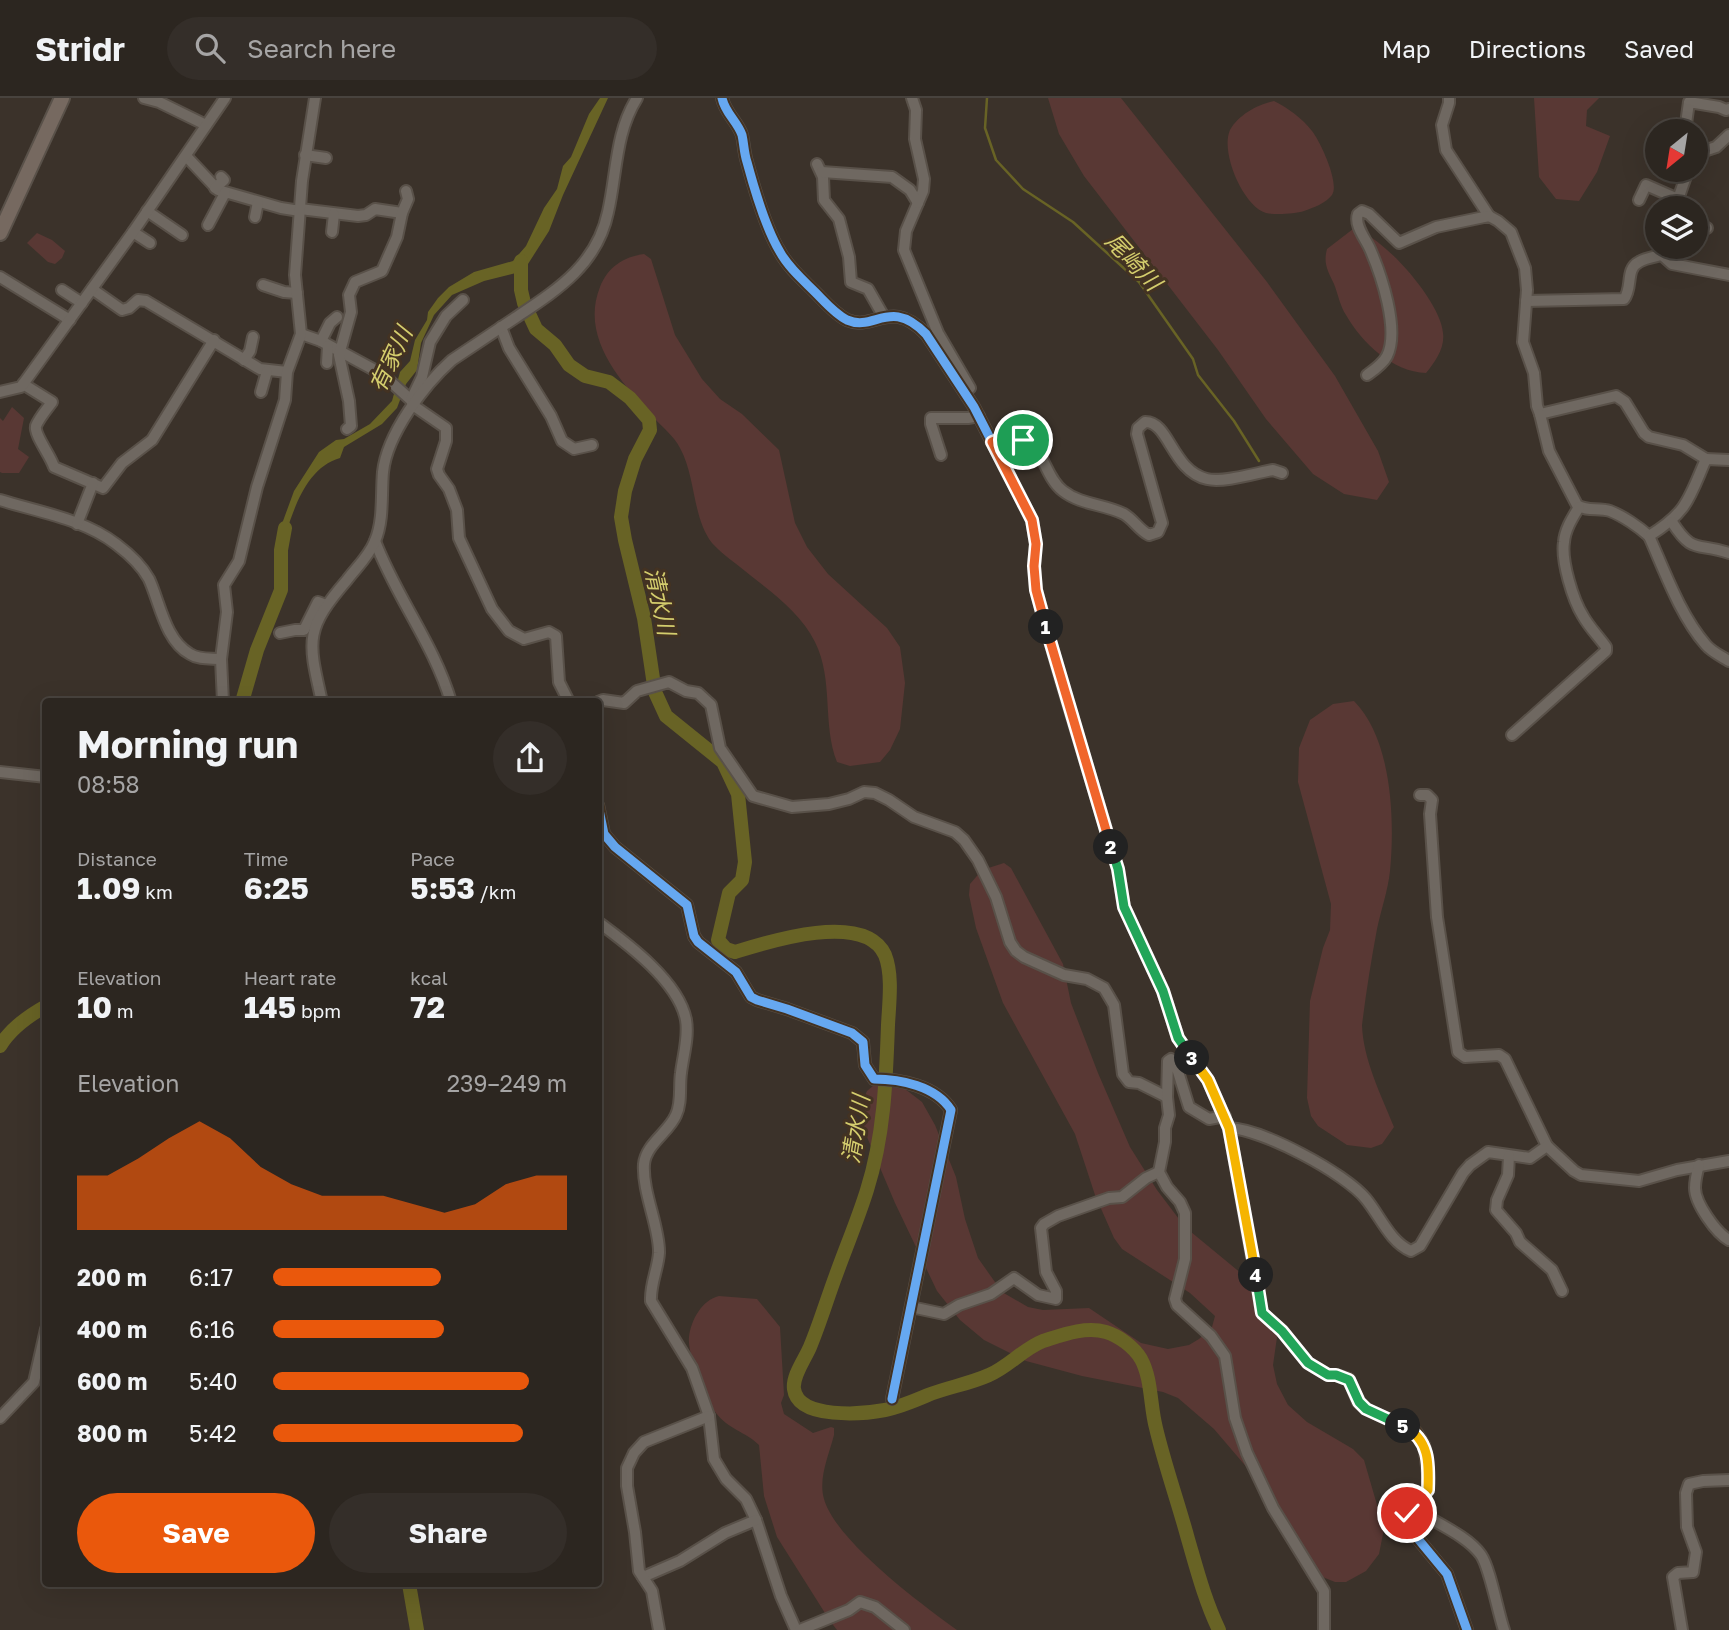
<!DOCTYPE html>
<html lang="en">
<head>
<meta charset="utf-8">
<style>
	:root { --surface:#2c2620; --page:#342e29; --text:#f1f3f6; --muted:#a6a5a5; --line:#48433e; --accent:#ea580c }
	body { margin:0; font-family:"Golos Text","Noto Sans JP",sans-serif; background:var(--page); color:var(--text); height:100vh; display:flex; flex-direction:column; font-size:26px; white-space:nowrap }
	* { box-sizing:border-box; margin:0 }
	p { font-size:23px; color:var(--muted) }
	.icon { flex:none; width:38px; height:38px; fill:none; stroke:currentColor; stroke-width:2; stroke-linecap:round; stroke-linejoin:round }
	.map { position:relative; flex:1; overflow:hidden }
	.drawer { position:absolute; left:42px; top:600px; width:560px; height:889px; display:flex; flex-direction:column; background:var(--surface); border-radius:7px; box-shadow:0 7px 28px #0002,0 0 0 2px var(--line) }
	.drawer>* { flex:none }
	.needle { width:46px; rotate:210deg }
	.controls { position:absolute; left:1645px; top:21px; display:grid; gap:14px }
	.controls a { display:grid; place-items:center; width:63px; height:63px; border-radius:50%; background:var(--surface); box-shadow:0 7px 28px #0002,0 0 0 2px var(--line); font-size:35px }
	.pin { position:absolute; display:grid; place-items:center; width:60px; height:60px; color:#fff; margin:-30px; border:4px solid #fff; border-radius:50%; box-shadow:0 2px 7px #0007 }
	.km { position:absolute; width:35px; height:35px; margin:-18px; border-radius:50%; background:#222; color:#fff; font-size:19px; line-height:35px; text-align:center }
	.round { display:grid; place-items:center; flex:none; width:74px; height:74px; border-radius:37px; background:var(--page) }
	.head { display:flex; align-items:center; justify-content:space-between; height:119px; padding:0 35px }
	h1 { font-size:38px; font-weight:700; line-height:52px }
	.figures { display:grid; grid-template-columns:repeat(3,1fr); gap:10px; height:119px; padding:7px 35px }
	.figures div { display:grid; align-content:center }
	.figures b { font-size:30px; font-weight:700 }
	.figures small { font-size:19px; font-weight:400 }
	.figures p { font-size:19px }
	.chart { height:196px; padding:14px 35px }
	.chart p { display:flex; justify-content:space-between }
	.chart svg { width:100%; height:126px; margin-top:7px; fill:var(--accent); opacity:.7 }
	.primary-button { display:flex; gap:14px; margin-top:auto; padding:14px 35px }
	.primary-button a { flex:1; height:80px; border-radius:42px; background:var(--accent); color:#fff; font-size:28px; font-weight:700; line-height:80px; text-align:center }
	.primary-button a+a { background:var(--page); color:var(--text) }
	ul { padding:0 35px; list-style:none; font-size:23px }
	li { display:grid; grid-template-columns:112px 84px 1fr; align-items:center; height:52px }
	li i { height:18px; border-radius:9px; background:var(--accent) }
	header { display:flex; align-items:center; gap:42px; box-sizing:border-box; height:98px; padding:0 35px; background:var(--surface); border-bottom:2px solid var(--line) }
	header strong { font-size:33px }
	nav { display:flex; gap:38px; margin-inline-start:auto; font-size:24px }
	.search { width:490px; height:63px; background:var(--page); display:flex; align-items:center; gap:18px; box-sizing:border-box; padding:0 24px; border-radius:38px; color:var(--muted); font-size:26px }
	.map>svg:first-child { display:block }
	.green { fill:#593834 }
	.water { fill:#686325 }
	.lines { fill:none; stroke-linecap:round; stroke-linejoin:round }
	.stream { stroke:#686325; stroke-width:2.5 }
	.river { stroke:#686325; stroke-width:14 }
	.minor-casing { stroke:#595149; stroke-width:14 }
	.major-casing { stroke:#595149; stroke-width:18 }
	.minor { stroke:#6f6861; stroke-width:10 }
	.major { stroke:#766960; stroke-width:14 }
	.cycleway-casing { stroke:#433222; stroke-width:13 }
	.cycleway { stroke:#66a8f1; stroke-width:9 }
	.split-1-casing { stroke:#fff; stroke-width:14 }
	.split-2-casing { stroke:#fff; stroke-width:14 }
	.split-3-casing { stroke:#fff; stroke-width:14 }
	.split-4-casing { stroke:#fff; stroke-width:14 }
	.split-5-casing { stroke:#fff; stroke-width:14 }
	.split-6-casing { stroke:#fff; stroke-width:14 }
	.split-1 { stroke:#f0652b; stroke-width:9 }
	.split-2 { stroke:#f0652b; stroke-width:9 }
	.split-3 { stroke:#22a559; stroke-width:9 }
	.split-4 { stroke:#f5b400; stroke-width:9 }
	.split-5 { stroke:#22a559; stroke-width:9 }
	.split-6 { stroke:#f5b400; stroke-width:9 }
	.labels { text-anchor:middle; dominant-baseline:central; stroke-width:6; stroke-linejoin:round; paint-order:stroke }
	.water-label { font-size:23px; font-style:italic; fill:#d4cd6d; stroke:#433222 }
</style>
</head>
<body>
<header>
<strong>Stridr</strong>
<div class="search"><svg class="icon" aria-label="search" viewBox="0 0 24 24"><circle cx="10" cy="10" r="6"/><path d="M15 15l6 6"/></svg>Search here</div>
<nav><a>Map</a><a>Directions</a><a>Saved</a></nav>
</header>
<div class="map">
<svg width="1729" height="1532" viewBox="0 0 1729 1532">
	<rect width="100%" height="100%" fill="#3b322a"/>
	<g class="green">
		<polygon points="1048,0 1121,0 1267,184 1335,278 1378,353 1389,384 1377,402 1344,396 1313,376 1266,321 1218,252 1084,78 1059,36"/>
		<polygon points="1534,0 1599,0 1587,12 1586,28 1610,38 1597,74 1579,103 1556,101 1539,79"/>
		<path d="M1274 3C1288 10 1302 20 1312 33 1320 43 1340 85 1332 97 1326 105 1313 110 1304 113 1295 116 1275 117 1266 115 1243 108 1220 54 1230 32 1238 17 1258 6 1274 3Z"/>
		<path d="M1353 131C1383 137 1441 204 1443 235 1445 250 1435 264 1426 275 1393 274 1362 245 1346 217 1340 208 1338 196 1334 186 1328 173 1323 166 1327 151Z"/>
		<polygon points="37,135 52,142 65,153 62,160 55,166 48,164 27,145"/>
		<path d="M644 156 651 161 675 237 702 281 720 301 742 316 779 352 795 425 807 449 828 476 887 530 900 549 905 585 900 631 890 652 880 664 850 668 837 664C822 626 834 582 815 544 800 513 767 491 740 469 731 462 720 454 712 445 692 419 696 379 680 350 674 338 661 328 652 318 620 283 580 239 600 189 608 169 623 159 644 156Z"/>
		<polygon points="12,309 24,320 18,351 29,359 19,375 2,375 0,374 0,320 3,323"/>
		<path d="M1354 603C1392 641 1395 722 1390 773 1388 792 1381 812 1377 831 1371 863 1366 895 1362 927 1363 961 1381 997 1394 1029L1382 1046 1371 1050 1347 1047 1318 1028 1311 1018 1307 1000 1310 903 1323 850 1330 832 1331 806 1298 684 1299 650 1310 622 1333 606Z"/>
		<polygon points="1004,765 1011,770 1063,866 1071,905 1098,975 1130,1049 1157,1092 1185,1129 1242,1176 1272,1217 1278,1232 1273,1267 1277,1286 1288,1307 1307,1324 1353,1351 1364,1362 1384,1431 1379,1456 1366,1473 1346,1484 1335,1484 1320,1478 1249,1372 1214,1331 1178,1300 1163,1294 1082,1278 1026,1263 984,1242 960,1222 937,1193 895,1105 864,1032 862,1004 867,993 874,987 905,991 922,1004 935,1027 956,1079 965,1121 978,1160 1002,1194 1028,1209 1043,1212 1089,1210 1141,1245 1168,1251 1189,1247 1199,1241 1212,1229 1215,1218 1190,1195 1122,1151 1114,1140 1095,1097 1075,1036 1003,905 976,830 969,797 970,786 982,772"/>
		<path d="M719 1198 757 1201 780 1229 784 1297 781 1305 784 1316 813 1335 831 1329 834 1330V1337C829 1357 818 1380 824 1401 836 1443 921 1506 957 1532H837L830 1523 777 1439 764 1398 759 1347C746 1334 728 1331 716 1315 705 1302 687 1256 689 1239 691 1222 702 1202 719 1198Z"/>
	</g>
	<path class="water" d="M600 0H608L563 97 549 133 528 166 516 175 484 183 452 197 434 217 421 245 417 272 406 286 397 310 382 326 344 349 340 360C302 371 291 421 280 454L283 423 294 393 319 354 336 342 344 341 370 326 392 303 400 274 410 263 415 242 427 222 428 214 438 200 449 189 474 174 513 163 526 148 544 110 557 91 563 68 571 59 589 16Z"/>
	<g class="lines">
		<polyline class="stream" points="987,0 985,30 996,62 1023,91 1073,124 1139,184 1193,261 1198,277 1234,323 1259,363"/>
		<g class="river">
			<path d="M521 163V192L524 205 536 231 555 247 569 267 585 278 609 284 630 300 649 322 650 332 635 361 625 393 621 419 625 442 644 520 655 594 666 618 723 664 738 696 745 764 742 782 729 795 718 842 726 851 735 854C770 843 865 813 885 857 893 877 889 906 888 927 886 984 884 1038 867 1092 858 1121 846 1149 836 1177 827 1201 820 1225 810 1249 805 1261 792 1278 794 1291 798 1322 864 1316 885 1312 900 1309 914 1303 928 1297 948 1289 969 1286 989 1277 1008 1269 1023 1251 1043 1243 1062 1237 1085 1228 1106 1234 1119 1238 1134 1249 1141 1261 1152 1281 1150 1308 1156 1330 1165 1368 1178 1404 1188 1441 1197 1472 1205 1503 1219 1532"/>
			<polyline points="242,604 257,552 281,492 281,452 285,430"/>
			<path d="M0 948C11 930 28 918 46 908"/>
			<polyline points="409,1486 417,1532"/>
		</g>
		<defs>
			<g id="minor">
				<polyline points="144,0 159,4 206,27"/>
				<path d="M722 0C725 15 737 23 742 37 744 46 744 55 747 64 754 90 766 131 780 154 788 169 803 182 815 194 825 204 835 216 847 222 875 234 890 199 926 236L974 309 1032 422 1036 446 1034 468 1036 492 1060 579 1118 771 1124 809 1163 893 1178 940 1208 982 1229 1030 1262 1215 1282 1233 1308 1265 1328 1277H1336L1349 1281 1358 1304 1366 1311 1416 1334 1424 1347 1428 1376V1392C1418 1404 1403 1414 1409 1430L1447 1476 1467 1532"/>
				<polyline points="912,0 916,12 915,41 924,81 923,93 906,133 904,152 938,235 970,290"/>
				<polyline points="1449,0 1449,5 1442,27 1446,52 1489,118"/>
				<polyline points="1685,33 1689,4 1719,9 1726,12 1729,11"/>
				<polyline points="1696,47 1707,52 1716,49 1729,37"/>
				<polyline points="305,57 326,60"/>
				<polyline points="186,58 218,92 281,110 300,113"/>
				<polyline points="817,66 823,79 824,102 839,121 849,159 851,184 868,191 884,219"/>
				<polyline points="822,74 892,79 910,92 918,105"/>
				<polyline points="215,90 224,82 221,79"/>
				<polyline points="1639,102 1646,87 1678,101"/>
				<polyline points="1675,110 1685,81 1685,72"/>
				<polyline points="300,111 358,118 366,117 375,111 402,115"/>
				<polyline points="147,113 182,137"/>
				<polyline points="255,119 258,104"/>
				<polyline points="208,127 225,95"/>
				<polyline points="1696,130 1707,130"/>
				<polyline points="133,134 150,145"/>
				<polyline points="332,134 334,116"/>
				<polyline points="1662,157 1672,166 1729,177"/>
				<polyline points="0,179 70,222"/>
				<polyline points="263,187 284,194 297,195"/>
				<polyline points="92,191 122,212 129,210 138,202 146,203 260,271 287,274"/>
				<polyline points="62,192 82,205"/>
				<path d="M1526 203 1624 201C1633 190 1625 171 1639 164 1645 160 1654 159 1662 157"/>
				<polyline points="501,229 509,250 551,318 562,343 574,351 592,347"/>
				<polyline points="301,236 321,243 382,276 411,302 414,308 446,330 446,343 437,371 439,377 449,391 457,412 459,440 492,511 509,533 524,541 549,534 556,538 559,584 569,604"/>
				<polyline points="321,243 330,225 337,219"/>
				<polyline points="244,262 250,253 253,239"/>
				<polyline points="327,265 328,248"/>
				<path d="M1367 277C1374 272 1383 266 1387 258 1400 232 1381 176 1370 151 1365 140 1354 127 1358 116L1362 113 1369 116 1399 145 1436 129 1489 118 1498 123 1511 134 1525 170 1527 192 1523 244 1534 275 1537 308 1540 316 1616 298 1625 304 1644 335 1649 339 1683 347 1706 361"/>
				<path d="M23 286 52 304C47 311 39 320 36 328 34 337 51 358 54 369L103 390 122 365 152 342 214 242"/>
				<polyline points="0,294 21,289 133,134 225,0"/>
				<polyline points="261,294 267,273"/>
				<polyline points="411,302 422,279 430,244 446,218 463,202"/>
				<path d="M1540 316 1549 353 1577 407C1587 414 1599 409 1610 413 1623 418 1639 429 1649 438"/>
				<polyline points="347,331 351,328 349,303 339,257 351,214 349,197 355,184 382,173 397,139 402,115 408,101 406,93"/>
				<path d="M992 344C1003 339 1019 338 1029 344 1043 352 1046 380 1063 393 1081 407 1104 406 1124 416 1134 422 1139 432 1149 437L1158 434 1162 425 1137 336 1138 330 1145 324C1169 323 1172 373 1207 381 1223 385 1256 375 1273 372L1282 375"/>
				<polyline points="941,357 931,326 931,320 968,320 979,318"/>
				<path d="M1729 362 1706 361C1689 400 1688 414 1649 438 1665 474 1680 517 1706 547 1712 554 1721 558 1729 563"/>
				<path d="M0 402C38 414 84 421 116 446 128 455 142 468 149 481 160 505 165 542 190 556 199 562 211 560 221 561"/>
				<path d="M1672 424C1693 457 1697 444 1729 455"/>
				<polyline points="77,426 93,385"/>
				<path d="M375 443C396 499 434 546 451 604"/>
				<polyline points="280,535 295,532 304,532 318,504 326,507"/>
				<polyline points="223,604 221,561 227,514 224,487 239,463 257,389 285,302 287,274 301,236 295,177 302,83 315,0"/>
				<path d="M322 604C308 542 304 532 347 482 357 469 369 458 375 443 384 422 381 396 383 374 387 336 424 287 452 262 473 248 494 234 515 220 557 192 597 167 608 114 617 75 615 35 637 0"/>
				<polyline points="598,604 603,602 624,605 637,593 669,584 686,593 698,595 711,607 720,650 753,698 792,709 829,706 849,701 864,694 875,695 889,702 914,719 955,734 964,742 978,762 996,799 1010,844 1016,853 1024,859 1064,877 1087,881 1104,890 1114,907 1123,976 1129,984 1139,985 1167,999"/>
				<path d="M1512 637 1606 553V549C1599 539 1589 529 1583 518 1573 502 1561 463 1564 444 1565 431 1573 419 1579 409"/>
				<polyline points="0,674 46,679"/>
				<polyline points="1420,697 1427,697 1432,702 1430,716 1437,819 1458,954 1465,959 1499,957 1505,961 1547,1048"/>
				<path d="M598 707 604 736 615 749 687 807 694 838 698 844 736 874 751 899 757 902 787 911 852 935 863 944 865 967 874 981C900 981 936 988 951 1012L892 1301"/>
				<path d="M598 824C628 846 679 884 686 922 689 939 683 958 681 975 679 988 682 1005 676 1017 669 1034 646 1046 644 1066 642 1094 660 1130 659 1155 658 1171 650 1186 651 1203L692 1270 709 1318 714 1361 726 1381 746 1401 756 1422 781 1498 796 1532"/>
				<polyline points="1225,1018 1209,1021 1189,1009 1175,964 1171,961 1168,963 1167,999 1169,1017 1165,1030 1165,1044 1159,1074 1167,1089 1180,1104 1185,1115 1185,1161 1175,1201 1177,1207 1211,1238 1225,1258 1235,1320 1247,1355 1273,1410 1324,1493 1324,1532"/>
				<path d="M1229 1030C1262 1031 1345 1075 1366 1101 1380 1118 1390 1144 1411 1153L1420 1148 1463 1075 1470 1067 1488 1054 1530 1060 1547 1048 1574 1073 1581 1077 1639 1083 1677 1072 1729 1063"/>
				<polyline points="1509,1058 1508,1077 1497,1102 1496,1112 1516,1135 1520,1144 1552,1172 1562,1193"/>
				<path d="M1699 1067C1697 1074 1695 1082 1695 1090 1695 1105 1716 1135 1729 1142"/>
				<polyline points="911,1209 944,1216 959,1207 991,1196 1014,1180 1038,1197 1056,1201 1056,1193 1046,1174 1041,1130 1044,1126 1058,1118 1109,1100 1122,1099 1146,1080 1159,1074"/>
				<polyline points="0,1320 34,1284 46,1231"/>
				<path d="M1413 1410C1433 1424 1467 1437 1481 1457 1490 1470 1498 1515 1504 1532"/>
				<polyline points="643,1479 680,1463 725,1435 756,1422"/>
				<polyline points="659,1532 652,1493 639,1473 635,1434 627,1388 627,1370 634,1355 644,1344 709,1318"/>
				<polyline points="800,1532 849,1512 860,1504 875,1509 904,1532"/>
				<polyline points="1682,1532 1673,1479 1678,1475 1693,1474 1696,1454 1687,1429 1686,1395 1689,1386 1703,1383 1729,1382"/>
			</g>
			<polyline id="major" points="0,135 62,0"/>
		</defs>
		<use href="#minor" class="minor-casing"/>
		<use href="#major" class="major-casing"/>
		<use href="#minor" class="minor"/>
		<use href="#major" class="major"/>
		<defs>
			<g id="cycleway">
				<path d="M722 0C725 15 737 23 742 37 744 46 744 55 747 64 754 90 766 131 780 154 788 169 803 182 815 194 825 204 835 216 847 222 875 234 890 199 926 236L974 309 1032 422 1036 446 1034 468 1036 492 1060 579 1118 771 1124 809 1163 893 1178 940 1208 982 1229 1030 1262 1215 1282 1233 1308 1265 1328 1277H1336L1349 1281 1358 1304 1366 1311 1416 1334 1424 1347 1428 1376V1392C1418 1404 1403 1414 1409 1430L1447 1476 1467 1532"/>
				<path d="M598 707 604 736 615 749 687 807 694 838 698 844 736 874 751 899 757 902 787 911 852 935 863 944 865 967 874 981C900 981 936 988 951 1012L892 1301"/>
			</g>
		</defs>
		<use href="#cycleway" class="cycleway-casing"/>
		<use href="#cycleway" class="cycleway"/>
	</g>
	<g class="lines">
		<defs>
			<polyline id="split-1" points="1023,342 1003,340 992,344 1032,422 1036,446 1034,468 1036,492 1046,529"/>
			<polyline id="split-2" points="1046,529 1111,749"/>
			<polyline id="split-3" points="1111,749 1118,771 1124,809 1163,893 1178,940 1192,960"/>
			<polyline id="split-4" points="1192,960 1208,982 1229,1030 1256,1177"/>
			<polyline id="split-5" points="1256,1177 1262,1215 1282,1233 1308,1265 1328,1277 1336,1277 1349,1282 1359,1304 1366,1311 1403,1328"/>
			<path id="split-6" d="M1403 1328C1430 1341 1429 1366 1428 1392L1407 1415"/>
		</defs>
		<use href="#split-1" class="split-1-casing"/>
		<use href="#split-2" class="split-2-casing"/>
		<use href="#split-3" class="split-3-casing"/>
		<use href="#split-4" class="split-4-casing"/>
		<use href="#split-5" class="split-5-casing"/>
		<use href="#split-6" class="split-6-casing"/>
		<use href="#split-1" class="split-1"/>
		<use href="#split-2" class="split-2"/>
		<use href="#split-3" class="split-3"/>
		<use href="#split-4" class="split-4"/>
		<use href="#split-5" class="split-5"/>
		<use href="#split-6" class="split-6"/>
	</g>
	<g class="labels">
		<g class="water-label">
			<text transform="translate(1134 163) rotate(47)">尾崎川</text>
			<text transform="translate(390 261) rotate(-65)">有家川</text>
			<text transform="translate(661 503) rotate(78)">清水川</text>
			<text transform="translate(855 1031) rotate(-81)">清水川</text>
		</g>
	</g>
</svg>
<div class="controls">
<a><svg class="needle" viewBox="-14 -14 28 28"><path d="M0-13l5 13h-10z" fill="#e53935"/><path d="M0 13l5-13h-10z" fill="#a6a5a5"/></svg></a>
<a><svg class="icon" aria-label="layers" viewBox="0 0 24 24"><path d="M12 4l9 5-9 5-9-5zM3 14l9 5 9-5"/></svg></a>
</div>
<div class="pin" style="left:1023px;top:342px;background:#1e9e55"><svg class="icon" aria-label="arrive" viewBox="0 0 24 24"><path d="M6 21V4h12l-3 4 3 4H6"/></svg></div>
<div class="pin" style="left:1407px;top:1415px;background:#d93025"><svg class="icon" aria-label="check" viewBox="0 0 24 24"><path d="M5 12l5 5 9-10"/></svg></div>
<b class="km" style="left:1046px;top:529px">1</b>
<b class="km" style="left:1111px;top:749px">2</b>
<b class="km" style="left:1192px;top:960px">3</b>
<b class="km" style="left:1256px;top:1177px">4</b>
<b class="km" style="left:1403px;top:1328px">5</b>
<section class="drawer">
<div class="head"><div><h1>Morning run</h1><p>08:58</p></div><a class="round"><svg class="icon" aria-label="share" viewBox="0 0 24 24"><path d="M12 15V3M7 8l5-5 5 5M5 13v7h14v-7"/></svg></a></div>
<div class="figures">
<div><p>Distance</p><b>1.09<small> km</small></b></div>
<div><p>Time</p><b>6:25</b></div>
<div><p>Pace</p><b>5:53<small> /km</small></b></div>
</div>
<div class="figures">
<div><p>Elevation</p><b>10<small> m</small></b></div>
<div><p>Heart rate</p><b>145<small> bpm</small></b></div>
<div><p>kcal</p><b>72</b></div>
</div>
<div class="chart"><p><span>Elevation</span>239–249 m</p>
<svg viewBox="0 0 160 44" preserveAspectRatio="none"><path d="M0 44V25L10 25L20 19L30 12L40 6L50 12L60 22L70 28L80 32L90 32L100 32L110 35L120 38L130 35L140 28L150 25L160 25V44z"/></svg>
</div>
<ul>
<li><b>200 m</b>6:17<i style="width:57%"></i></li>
<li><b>400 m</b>6:16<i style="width:58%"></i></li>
<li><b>600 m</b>5:40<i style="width:87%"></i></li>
<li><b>800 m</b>5:42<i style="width:85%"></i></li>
</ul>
<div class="primary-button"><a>Save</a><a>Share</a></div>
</section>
</div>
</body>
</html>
